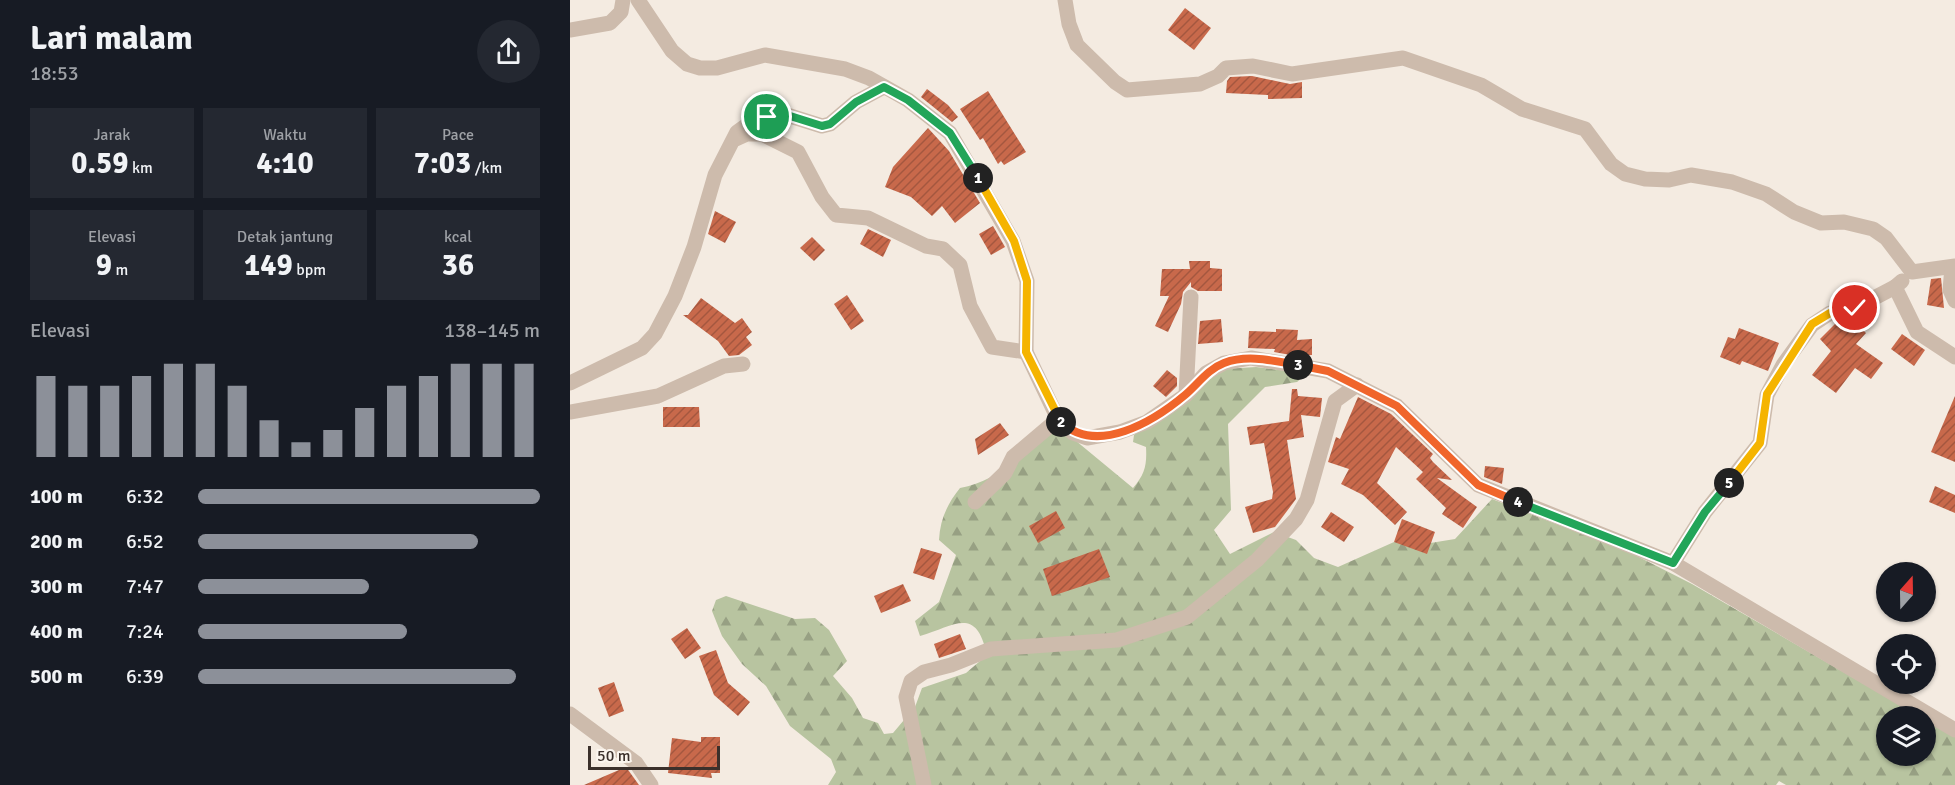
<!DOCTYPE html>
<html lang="id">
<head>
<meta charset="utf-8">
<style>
	:root { --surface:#171b24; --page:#242831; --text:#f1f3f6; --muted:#9ea1a6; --accent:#8c9099 }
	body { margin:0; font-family:Signika,sans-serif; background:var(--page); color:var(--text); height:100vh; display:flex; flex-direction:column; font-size:22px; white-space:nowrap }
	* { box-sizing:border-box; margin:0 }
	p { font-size:20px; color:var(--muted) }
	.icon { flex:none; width:33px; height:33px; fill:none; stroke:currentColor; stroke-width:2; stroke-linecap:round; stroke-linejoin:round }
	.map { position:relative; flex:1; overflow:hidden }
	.details { display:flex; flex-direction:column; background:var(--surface); width:570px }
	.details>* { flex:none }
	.needle { width:39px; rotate:20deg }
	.fabs { position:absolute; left:1306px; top:562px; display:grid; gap:12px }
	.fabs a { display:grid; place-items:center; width:60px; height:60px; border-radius:50%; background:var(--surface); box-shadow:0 2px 4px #0004; font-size:30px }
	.scale { position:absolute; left:18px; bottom:15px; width:132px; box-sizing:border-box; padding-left:6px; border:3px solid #3b302b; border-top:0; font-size:16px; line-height:21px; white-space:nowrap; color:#3b302b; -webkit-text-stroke:4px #fbf5ee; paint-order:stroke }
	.pin { position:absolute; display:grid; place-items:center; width:51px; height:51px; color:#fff; margin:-26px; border:3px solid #fff; border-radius:50%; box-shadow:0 2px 6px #0007 }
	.km { position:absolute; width:30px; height:30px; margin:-15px; border-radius:50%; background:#222; color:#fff; font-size:16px; line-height:30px; text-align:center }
	.round { display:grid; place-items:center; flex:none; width:63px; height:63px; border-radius:32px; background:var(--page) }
	.overview { display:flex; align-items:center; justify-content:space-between; height:102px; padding:0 30px }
	h1 { font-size:33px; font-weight:800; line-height:45px }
	.metrics { display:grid; grid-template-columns:repeat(3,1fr); gap:9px; height:102px; padding:6px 30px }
	.metrics div { display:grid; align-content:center; border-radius:0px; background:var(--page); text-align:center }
	.metrics b { font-size:30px; font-weight:800 }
	.metrics small { font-size:16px; font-weight:400 }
	.metrics p { font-size:16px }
	.chart { height:168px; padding:12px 30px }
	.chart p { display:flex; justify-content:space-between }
	.chart svg { width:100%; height:108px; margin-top:6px; stroke:var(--accent); stroke-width:6 }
	ul { padding:0 30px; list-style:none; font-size:20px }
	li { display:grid; grid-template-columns:96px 72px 1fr; align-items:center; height:45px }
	li i { height:15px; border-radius:8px; background:var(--accent) }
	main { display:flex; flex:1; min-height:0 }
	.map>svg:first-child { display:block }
	.forest { fill:url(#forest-firs) }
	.building { fill:url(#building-hatch) }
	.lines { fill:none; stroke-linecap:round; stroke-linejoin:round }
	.minor { stroke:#cdbbac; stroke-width:15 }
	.split-1-casing { stroke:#fff; stroke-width:12 }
	.split-2-casing { stroke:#fff; stroke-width:12 }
	.split-3-casing { stroke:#fff; stroke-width:12 }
	.split-4-casing { stroke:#fff; stroke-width:12 }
	.split-5-casing { stroke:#fff; stroke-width:12 }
	.split-6-casing { stroke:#fff; stroke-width:12 }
	.split-1 { stroke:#22a559; stroke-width:8 }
	.split-2 { stroke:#f5b400; stroke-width:8 }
	.split-3 { stroke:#f0652b; stroke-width:8 }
	.split-4 { stroke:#f0652b; stroke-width:8 }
	.split-5 { stroke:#22a559; stroke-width:8 }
	.split-6 { stroke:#f5b400; stroke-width:8 }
</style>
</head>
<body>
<main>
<section class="details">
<div class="overview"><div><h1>Lari malam</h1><p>18:53</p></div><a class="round"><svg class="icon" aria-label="share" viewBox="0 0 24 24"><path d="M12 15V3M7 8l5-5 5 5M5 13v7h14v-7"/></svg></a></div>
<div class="metrics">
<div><p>Jarak</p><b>0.59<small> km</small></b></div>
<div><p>Waktu</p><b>4:10</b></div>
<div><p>Pace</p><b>7:03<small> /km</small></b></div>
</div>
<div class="metrics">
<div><p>Elevasi</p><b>9<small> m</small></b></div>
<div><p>Detak jantung</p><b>149<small> bpm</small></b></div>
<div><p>kcal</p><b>36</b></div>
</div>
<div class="chart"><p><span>Elevasi</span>138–145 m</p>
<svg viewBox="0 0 160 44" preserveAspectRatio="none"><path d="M5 44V11M15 44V15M25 44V15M35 44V11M45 44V6M55 44V6M65 44V15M75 44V29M85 44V38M95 44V33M105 44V24M115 44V15M125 44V11M135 44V6M145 44V6M155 44V6"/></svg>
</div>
<ul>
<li><b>100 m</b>6:32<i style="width:100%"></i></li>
<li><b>200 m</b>6:52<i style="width:82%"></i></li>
<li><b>300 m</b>7:47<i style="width:50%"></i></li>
<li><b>400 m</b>7:24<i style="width:61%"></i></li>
<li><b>500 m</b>6:39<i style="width:93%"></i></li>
</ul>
</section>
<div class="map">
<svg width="1385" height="785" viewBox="0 0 1385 785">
	<defs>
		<pattern id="forest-firs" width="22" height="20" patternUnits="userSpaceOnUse" patternTransform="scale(1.5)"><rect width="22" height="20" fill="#b8c4a0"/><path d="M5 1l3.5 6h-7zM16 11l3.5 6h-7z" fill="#97a083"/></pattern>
		<pattern id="building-hatch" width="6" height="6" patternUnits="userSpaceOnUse" patternTransform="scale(1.5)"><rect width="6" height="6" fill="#c8694b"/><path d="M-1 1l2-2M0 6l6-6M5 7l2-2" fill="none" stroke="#a4573f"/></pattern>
	</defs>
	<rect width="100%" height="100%" fill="#f4ebe1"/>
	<path class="forest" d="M686 367 725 372 733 377 727 382 695 387 658 424 661 510 644 530 660 554 704 532 726 540 744 558 768 567 824 542 848 545 885 539 922 499 1061 553 1122 584 1351 717H1317V756H1356V720L1385 737V785H1216L1209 781 1206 785H258L266 772 261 759 220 726 196 686 172 664 152 636 142 611 146 600 156 596 225 619 245 618 259 630 277 661 263 676 282 698 293 718 308 723 314 734 323 733 345 707 352 688 396 673 417 655C406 605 385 626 350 636L345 621 369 602 386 555 369 540C370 520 377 504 390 488 429 481 458 450 488 426L563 488C575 474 577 465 576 447L563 442 564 435 654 369Z"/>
	<g class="building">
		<polygon points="615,8 641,28 624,50 598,30"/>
		<polygon points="682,76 720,84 732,82 732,98 698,99 698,95 656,93 657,81 660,77"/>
		<polygon points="357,89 378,105 388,117 382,122 351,97"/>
		<polygon points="418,91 456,152 434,165 431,161 428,164 413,138 410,140 390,109"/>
		<polygon points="358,128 379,151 410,203 385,223 372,206 362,216 341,197 315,187 323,167"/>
		<polygon points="145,211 166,222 155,243 138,234"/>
		<polygon points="423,226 435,247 421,255 409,234"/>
		<polygon points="298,229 321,240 313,257 290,244"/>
		<polygon points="242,237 255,250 244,261 230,248"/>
		<polygon points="619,261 640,261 640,268 652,269 652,291 628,291 621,287 621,282 613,292 611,304 598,332 585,326 599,296 590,296 592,269 620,269"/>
		<polygon points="1371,278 1374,308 1357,305 1361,279"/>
		<polygon points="277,295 294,321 281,330 264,304"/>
		<polygon points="131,298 165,323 172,318 182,332 176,337 182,345 169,355 159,356 148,341 113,315 118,315"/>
		<polygon points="651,319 653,342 628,344 630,321"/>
		<polygon points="1281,319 1296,333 1286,344 1313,363 1301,379 1285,368 1266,393 1242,375 1261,351 1250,339 1267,322"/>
		<polygon points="1169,328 1209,343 1198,371 1172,361 1170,365 1150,357 1158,337 1165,339"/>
		<polygon points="706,329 728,330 727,340 742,339 742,355 726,356 704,352 705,349 678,348 679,331 706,332"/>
		<polygon points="1332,334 1355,350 1344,366 1321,349"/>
		<polygon points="597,370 607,378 607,386 596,397 583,386"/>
		<polygon points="722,389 727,389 728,396 752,398 750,417 731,415 734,437 717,440 726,499 705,527 683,533 675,507 702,499 703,492 694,443 680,445 677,427 719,421"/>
		<polygon points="1385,396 1385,462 1361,452"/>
		<polygon points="788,397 821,414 863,454 860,458 863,462 882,480 867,478 907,507 893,528 872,514 876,508 846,479 853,472 826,447 807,483 837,512 825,525 793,495 771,484 779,469 758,462 766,437 770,439"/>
		<polygon points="93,407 129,407 130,427 93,427"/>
		<polygon points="430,423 439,435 408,455 405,439"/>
		<polygon points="915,466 934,468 932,484 914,477"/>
		<polygon points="1365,486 1385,495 1385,513 1359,502"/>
		<polygon points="486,511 495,528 468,543 459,526"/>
		<polygon points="761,512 784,527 774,542 751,527"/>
		<polygon points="832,519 865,532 857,554 824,542"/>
		<polygon points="351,548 372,554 364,580 343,573"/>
		<polygon points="529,549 540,577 482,596 473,569"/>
		<polygon points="333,584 341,601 311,613 304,596"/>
		<polygon points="117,628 131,648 115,659 101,639"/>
		<polygon points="390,634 396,649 369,658 364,644"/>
		<polygon points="146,650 158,683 180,702 168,716 144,695 129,656"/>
		<polygon points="44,682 54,711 39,717 28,688"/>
		<polygon points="131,737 150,737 150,773 141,773 142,778 98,773 102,738 131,742"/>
		<polygon points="56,767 69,785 14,785"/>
	</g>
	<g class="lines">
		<g class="minor">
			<polyline points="68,0 102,51 117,64 130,68 147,68 195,55 275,69 299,78 338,100 380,133 443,241 457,281 456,352 488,419 503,433 517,438 550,432 577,422 616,395 636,373 654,363 681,358 758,371 827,406 908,485 1103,563 1385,730"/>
			<polyline points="495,0 499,24 507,45 545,82 557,90 630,84 648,76 656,68 683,66 722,74 833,58 911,85 952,109 1015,129 1041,164 1055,174 1075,179 1099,180 1121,175 1162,182 1196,194 1224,212 1251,223 1274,222 1303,229 1316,238 1342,272 1385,266"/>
			<polyline points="0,30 40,23 51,12 53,0"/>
			<polyline points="166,139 177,134 192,134 228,152 252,197 266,215 298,218 356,246 373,249 390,265 400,306 422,347 456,352"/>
			<polyline points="1382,267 1380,290 1385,301"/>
			<polyline points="1332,281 1325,287 1347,332 1385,357"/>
			<polyline points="0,383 72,348 85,334 105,296 124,247 145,175 167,132 181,122 197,117 217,115 252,126 260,124 286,102 314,87"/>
			<polyline points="616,395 621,297"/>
			<polyline points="0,412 88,396 154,366 173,364"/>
			<polyline points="405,502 435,473 443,457 488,419"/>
			<polyline points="1103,563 1135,512 1190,443 1197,395 1213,365 1242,325 1260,313 1285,308 1325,287"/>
			<polyline points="0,714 66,763 81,785"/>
			<polyline points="354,785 336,697 341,681 354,672 381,665 421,649 547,640 617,617 687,560 726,519 737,500 765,401 787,385"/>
		</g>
	</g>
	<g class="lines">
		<defs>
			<polyline id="split-1" points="197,117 217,115 252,126 260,124 286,102 314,87 338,100 380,133 408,178"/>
			<polyline id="split-2" points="408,178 444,241 457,281 456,352 491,422"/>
			<path id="split-3" d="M491 422C527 456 584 421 615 395 628 384 638 369 654 363 678 354 704 361 728 365"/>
			<polyline id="split-4" points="728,365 758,371 827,406 908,485 948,502"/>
			<polyline id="split-5" points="948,502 1103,563 1135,512 1159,483"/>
			<polyline id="split-6" points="1159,483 1190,443 1197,394 1242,324 1260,313 1285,308"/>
		</defs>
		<use href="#split-1" class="split-1-casing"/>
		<use href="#split-2" class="split-2-casing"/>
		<use href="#split-3" class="split-3-casing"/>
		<use href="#split-4" class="split-4-casing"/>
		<use href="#split-5" class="split-5-casing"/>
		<use href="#split-6" class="split-6-casing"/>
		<use href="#split-1" class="split-1"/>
		<use href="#split-2" class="split-2"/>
		<use href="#split-3" class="split-3"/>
		<use href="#split-4" class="split-4"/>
		<use href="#split-5" class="split-5"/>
		<use href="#split-6" class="split-6"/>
	</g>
</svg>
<div class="fabs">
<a><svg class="needle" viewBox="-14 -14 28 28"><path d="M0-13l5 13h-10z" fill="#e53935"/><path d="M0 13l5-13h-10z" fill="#9ea1a6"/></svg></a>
<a><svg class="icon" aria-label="locate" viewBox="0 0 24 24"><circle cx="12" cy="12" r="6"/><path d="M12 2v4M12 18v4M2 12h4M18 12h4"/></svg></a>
<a><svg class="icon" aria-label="layers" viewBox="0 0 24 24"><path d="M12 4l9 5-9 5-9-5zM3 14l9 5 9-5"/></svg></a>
</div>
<div class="scale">50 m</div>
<div class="pin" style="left:197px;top:117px;background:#1e9e55"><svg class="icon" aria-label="arrive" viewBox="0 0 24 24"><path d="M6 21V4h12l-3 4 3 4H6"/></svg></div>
<div class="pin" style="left:1285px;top:308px;background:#d93025"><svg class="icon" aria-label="check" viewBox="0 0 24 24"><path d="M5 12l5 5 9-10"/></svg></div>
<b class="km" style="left:408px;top:178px">1</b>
<b class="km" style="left:491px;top:422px">2</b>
<b class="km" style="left:728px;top:365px">3</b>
<b class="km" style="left:948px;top:502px">4</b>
<b class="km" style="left:1159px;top:483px">5</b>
</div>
</main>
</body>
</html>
